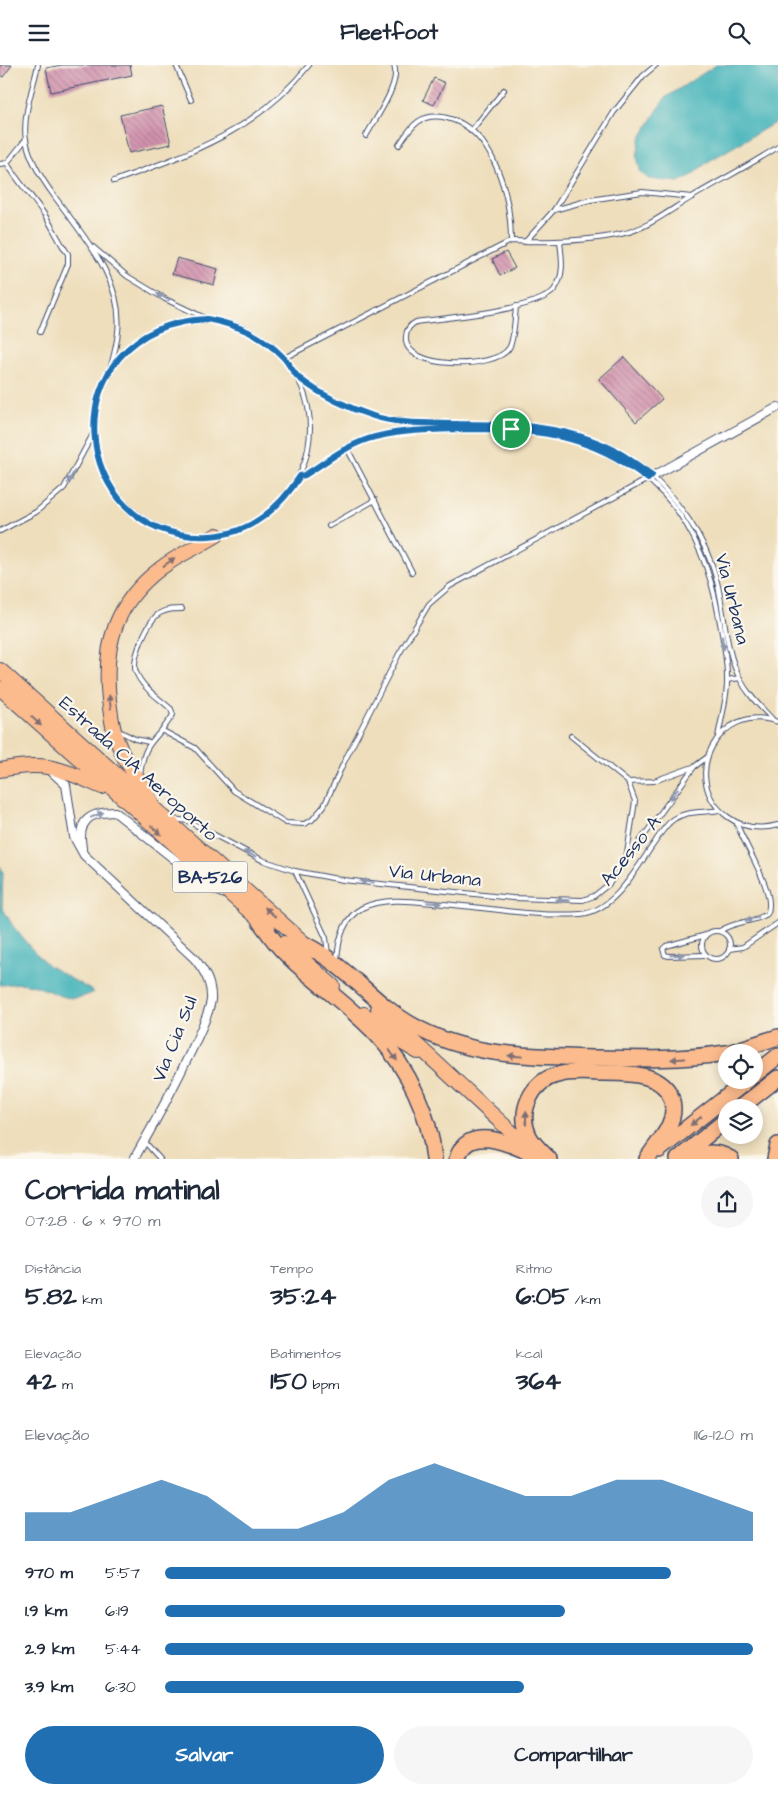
<!DOCTYPE html>
<html lang="pt">
<head>
<meta charset="utf-8">
<style>
	:root { --surface:#fff; --page:#f6f6f7; --text:#1f2937; --muted:#747a83; --accent:#1f6fb2 }
	body { margin:0; font-family:"Architects Daughter",sans-serif; background:var(--page); color:var(--text); height:100vh; display:flex; flex-direction:column; font-size:19px; white-space:nowrap }
	* { box-sizing:border-box; margin:0 }
	p { font-size:16px; color:var(--muted) }
	.icon { flex:none; width:28px; height:28px; fill:none; stroke:currentColor; stroke-width:2; stroke-linecap:round; stroke-linejoin:round }
	.map { position:relative; height:1094px; overflow:hidden }
	.panel { display:flex; flex-direction:column; background:var(--surface); flex:1 }
	.panel>* { flex:none }
	.tools { position:absolute; left:718px; top:979px; display:grid; gap:10px }
	.tools a { display:grid; place-items:center; width:45px; height:45px; border-radius:50%; background:var(--surface); box-shadow:0 2px 12px #0003; font-size:25px }
	.pin { position:absolute; display:grid; place-items:center; width:42px; height:42px; color:#fff; margin:-21px; border:2px solid #fff; border-radius:50%; box-shadow:0 1px 5px #0007 }
	.round { display:grid; place-items:center; flex:none; width:52px; height:52px; border-radius:26px; background:var(--page) }
	.overview { display:flex; align-items:center; justify-content:space-between; height:85px; padding:0 25px }
	h1 { font-size:28px; font-weight:700; line-height:38px }
	.figures { display:grid; grid-template-columns:repeat(3,1fr); gap:8px; height:85px; padding:5px 25px }
	.figures div { display:grid; align-content:center }
	.figures b { font-size:25px; font-weight:700 }
	.figures small { font-size:14px; font-weight:400 }
	.figures p { font-size:14px }
	.chart { height:140px; padding:10px 25px }
	.chart p { display:flex; justify-content:space-between }
	.chart svg { width:100%; height:90px; margin-top:5px; fill:var(--accent); opacity:.7 }
	.button { display:flex; gap:10px; margin-top:auto; padding:10px 25px }
	.button a { flex:1; height:58px; border-radius:30px; background:var(--accent); color:#fff; font-size:20px; font-weight:700; line-height:58px; text-align:center }
	.button a+a { background:var(--page); color:var(--text) }
	ul { padding:0 25px; list-style:none; font-size:16px }
	li { display:grid; grid-template-columns:80px 60px 1fr; align-items:center; height:38px }
	li i { height:12px; border-radius:6px; background:var(--accent) }
	header { display:flex; justify-content:space-between; align-items:center; height:65px; padding:0 25px; background:var(--surface); font-size:22px; font-weight:700 }
	.map>svg:first-child { display:block }
	.water { fill:#43b3ba; stroke:#2f718c }
	.building { fill:url(#building-back-hatch) }
	.lines { fill:none; stroke-linecap:round; stroke-linejoin:round }
	.service-casing { stroke:#3b496c; stroke-width:6 }
	.minor-casing { stroke:#3b496c; stroke-width:10 }
	.trunk-casing { stroke:#3b496c; stroke-width:16 }
	.motorway-casing { stroke:#3b496c; stroke-width:18 }
	.service { stroke:#fff; stroke-width:4 }
	.minor { stroke:#fff; stroke-width:8 }
	.trunk { stroke:#fbbb8d; stroke-width:14 }
	.motorway { stroke:#fbbb8d; stroke-width:15 }
	.oneway { fill:#8d97ae }
	.oneway2 { fill:#806e73 }
	.route-casing { stroke:#fff; stroke-width:10 }
	.route { stroke:#1f6fb2; stroke-width:6 }
	.labels { text-anchor:middle; dominant-baseline:central; stroke-width:4.5; stroke-linejoin:round; paint-order:stroke }
	.shield { fill:#fbf7ec; stroke:#5e6b89; stroke-width:1 }
	.shield-label { font-size:18px; font-weight:bold; fill:#1b2f5e }
	.street-label { font-size:19px; fill:#1b2f5e; stroke:#fbf7ec }
</style>
</head>
<body>
<header><svg class="icon" aria-label="menu" viewBox="0 0 24 24"><path d="M4 6h16M4 12h16M4 18h16"/></svg>Fleetfoot<svg class="icon" aria-label="search" viewBox="0 0 24 24"><circle cx="10" cy="10" r="6"/><path d="M15 15l6 6"/></svg></header>
<div class="map">
<svg width="778" height="1094" viewBox="0 0 778 1094">
	<defs>
		<pattern id="building-back-hatch" width="6" height="6" patternUnits="userSpaceOnUse" patternTransform="scale(1.25)"><rect width="6" height="6" fill="#d292ad"/><path d="M-1 5l2 2M0 0l6 6M5-1l2 2" fill="none" stroke="#aa7890"/></pattern>
	</defs>
	<rect width="100%" height="100%" fill="#fbf7ec"/>
	<filter id="ink" filterUnits="userSpaceOnUse"><feTurbulence type="fractalNoise" baseFrequency=".02" numOctaves="2"/><feDisplacementMap in="SourceGraphic" scale="10" xChannelSelector="R" yChannelSelector="G"/><feConvolveMatrix kernelMatrix="1 2 1 2 8 2 1 2 1" color-interpolation-filters="sRGB"/></filter>
	<filter id="wash" filterUnits="userSpaceOnUse"><feTurbulence type="fractalNoise" baseFrequency=".0096" numOctaves="4" result="noise"/><feDisplacementMap in="SourceGraphic" scale="20" xChannelSelector="R" yChannelSelector="G"/><feGaussianBlur stdDeviation="1.12" result="paint"/><feColorMatrix in="noise" values="0 0 0 0 0 0 0 0 0 0 0 0 0 0 0 0 0 1.4 0 .05"/><feComposite in="paint" operator="in"/></filter>
	<g filter="url(#wash)">
		<rect width="100%" height="100%" fill="#eedebc"/>
		<g class="water">
			<polygon points="716,0 778,0 778,56 709,96 688,113 678,117 649,114 641,108 637,92 640,74 665,33"/>
			<path d="M0 802 3 806 2 842 13 861 31 883 49 901 94 927C66 942 54 924 27 919 19 917 9 920 0 920Z"/>
		</g>
		<g id="blocks">
			<g class="building">
				<polygon points="0,0 12,0 3,12 0,10"/>
				<polygon points="62,0 130,0 132,10 51,27 46,3"/>
				<polygon points="434,13 445,18 434,40 423,35"/>
				<polygon points="162,41 171,79 129,88 120,50"/>
				<polygon points="506,187 515,203 500,210 492,194"/>
				<polygon points="177,193 218,204 214,220 172,209"/>
				<polygon points="624,292 662,334 636,357 599,314"/>
			</g>
		</g>
	</g>
	<g filter="url(#ink)">
		<use href="#blocks" fill-opacity="0" stroke="#3b496c" stroke-width="1"/>
		<g class="lines">
			<defs>
				<g id="service">
					<path d="M38 0C33 23 22 52 26 75 30 96 43 116 55 132 83 171 124 215 118 267 117 278 114 290 111 301"/>
					<polyline points="176,0 191,35"/>
					<polyline points="471,66 504,25"/>
					<path d="M366 71C375 54 401 19 394 0"/>
					<path d="M399 80C412 60 421 47 447 53 495 64 511 135 511 176"/>
					<path d="M7 98C17 116 32 131 44 149 53 162 58 175 68 189V199L40 267"/>
					<polyline points="0,99 7,98 26,74"/>
					<path d="M114 116C189 89 257 66 309 0"/>
					<polyline points="554,145 590,135 642,127 692,132"/>
					<polyline points="525,177 554,145 614,47 643,11 656,0"/>
					<polyline points="93,182 127,211 165,234 205,253"/>
					<path d="M516 241C515 251 514 276 509 283 496 305 402 305 406 272 406 265 410 260 416 257 444 253 538 245 554 225 565 211 562 193 560 177"/>
					<circle cx="202" cy="363" r="108"/>
					<path d="M284 293 511 176C546 177 586 177 621 169 647 164 670 145 692 132 721 115 750 100 778 82"/>
					<path d="M298 313C322 327 348 345 376 352 463 373 547 339 630 395 638 401 647 406 654 413 679 438 700 466 712 500 726 537 722 579 740 614 748 630 761 642 773 655"/>
					<polyline points="347,383 412,507"/>
					<path d="M300 411 305 410C319 401 332 391 346 383 385 362 433 365 476 364 498 364 521 363 544 367 647 387 702 451 719 553 723 574 728 598 727 620 726 637 721 655 718 672"/>
					<polyline points="329,461 375,435"/>
					<polyline points="0,466 36,447 64,423 93,369"/>
					<polyline points="727,615 740,613"/>
					<path d="M778 657C719 635 677 715 728 752 743 763 760 765 778 760"/>
					<polyline points="119,666 135,674 149,677"/>
					<polyline points="163,666 195,683 234,726 286,758 304,759 312,755 324,741 344,697 399,589 429,539 450,521 648,414"/>
					<polyline points="571,671 628,717 635,736 626,795"/>
					<path d="M140 711C144 674 155 678 173 650L171 644C159 633 142 623 136 607 131 594 148 555 160 548 167 544 174 544 182 544"/>
					<polyline points="628,717 654,716 693,702"/>
					<polyline points="173,754 188,756 262,795 295,806 343,815 512,833 583,835 594,831 609,819 694,702 706,693"/>
					<polyline points="295,806 326,873 328,889"/>
					<circle cx="716" cy="880" r="14"/>
					<path d="M720 866C734 856 753 858 767 849 778 830 743 778 737 759"/>
					<polyline points="729,884 743,882 778,858"/>
					<polyline points="706,890 669,891 665,890 663,884 666,881 706,870"/>
					<path d="M337 896C338 877 343 853 362 843 386 831 418 837 444 839 489 843 536 852 581 849 615 846 637 802 655 777 660 769 666 759 674 754 687 745 705 748 719 745"/>
					<polyline points="144,1076 160,1094"/>
				</g>
				<g id="minor">
					<polyline points="648,414 778,342"/>
					<path d="M51 706 66 720 74 772 84 790 194 893C204 905 212 918 211 935 209 949 201 964 195 978 176 1018 156 1056 134 1094"/>
					<path d="M82 783C77 756 89 747 115 747L208 821 222 828"/>
				</g>
				<g id="trunk">
					<polyline points="0,605 313,886"/>
					<polyline points="0,623 268,863"/>
					<path d="M0 705C47 695 61 704 102 722"/>
					<path d="M152 740C144 719 128 704 120 683 113 668 111 651 109 635 103 579 115 538 161 503 178 490 198 482 217 470"/>
					<polyline points="284,878 333,921"/>
					<polyline points="378,944 533,1087"/>
					<polyline points="364,949 399,976 418,987"/>
				</g>
				<g id="motorway">
					<path d="M260 857C268 867 275 878 284 887 313 917 350 940 378 971 408 1003 430 1050 434 1094"/>
					<path d="M306 880C347 901 373 938 412 960 470 993 532 991 597 993 641 994 683 995 726 988"/>
					<polyline points="728,988 778,972"/>
					<polyline points="754,1010 778,991"/>
					<polyline points="741,1042 778,1013"/>
					<polyline points="659,1085 748,1015"/>
					<path d="M457 1094C468 1056 515 1081 537 1091"/>
					<path d="M549 1094C542 1087 533 1079 529 1071 517 1047 532 1016 557 1010 571 1006 586 1007 599 1008 626 1008 672 1006 673 1044 673 1063 657 1078 647 1094"/>
					<polyline points="678,1094 726,1055"/>
					<path d="M691 1094C704 1086 718 1086 731 1094"/>
					<polyline points="775,1094 778,1080"/>
				</g>
			</defs>
			<use href="#service" class="service-casing"/>
			<use href="#minor" class="minor-casing"/>
			<use href="#trunk" class="trunk-casing"/>
			<use href="#motorway" class="motorway-casing"/>
			<use href="#service" class="service"/>
			<use href="#minor" class="minor"/>
			<use href="#trunk" class="trunk"/>
			<use href="#motorway" class="motorway"/>
		</g>
		<defs><path id="oneway-solid" d="M-6-.8H1V-3.2L6.5 0L1 3.2V.8H-6Z" transform="scale(1.25)"/></defs>
		<g class="oneway">
			<use href="#oneway-solid" transform="translate(163 232) rotate(-151)"/>
			<use href="#oneway-solid" transform="translate(71 412) rotate(121)"/>
			<use href="#oneway-solid" transform="translate(723 578) rotate(82)"/>
			<use href="#oneway-solid" transform="translate(674 729) rotate(126)"/>
			<use href="#oneway-solid" transform="translate(97 750) rotate(-22)"/>
			<use href="#oneway-solid" transform="translate(250 789) rotate(-155)"/>
			<use href="#oneway-solid" transform="translate(367 817) rotate(-174)"/>
			<use href="#oneway-solid" transform="translate(563 835) rotate(-178)"/>
			<use href="#oneway-solid" transform="translate(434 838) rotate(5)"/>
			<use href="#oneway-solid" transform="translate(752 854) rotate(164)"/>
			<use href="#oneway-solid" transform="translate(677 890) rotate(-3)"/>
		</g>
		<g class="oneway2">
			<use href="#oneway-solid" transform="translate(169 497) rotate(-36)"/>
			<use href="#oneway-solid" transform="translate(110 637) rotate(-97)"/>
			<use href="#oneway-solid" transform="translate(36 656) rotate(43)"/>
			<use href="#oneway-solid" transform="translate(156 765) rotate(42)"/>
			<use href="#oneway-solid" transform="translate(270 847) rotate(-138)"/>
			<use href="#oneway-solid" transform="translate(393 990) rotate(54)"/>
			<use href="#oneway-solid" transform="translate(515 991) rotate(-176)"/>
			<use href="#oneway-solid" transform="translate(678 994) rotate(177)"/>
			<use href="#oneway-solid" transform="translate(526 1053) rotate(-91)"/>
			<use href="#oneway-solid" transform="translate(696 1056) rotate(142)"/>
		</g>
	</g>
	<g class="lines" filter="url(#ink)">
		<defs>
			<path id="route" d="M207 254C237 260 261 269 283 292 289 298 292 307 299 313 319 329 348 343 373 351 400 360 431 358 459 359 513 359 569 360 618 387 630 394 641 403 652 410L648 414C587 366 532 364 458 364 428 365 396 365 368 374 344 382 326 397 305 410L300 411C279 444 250 469 209 471 66 478 47 262 207 254Z"/>
		</defs>
		<use href="#route" class="route-casing"/>
		<use href="#route" class="route"/>
	</g>
	<g class="labels">
		<rect class="shield" x="172.5" y="796.5" width="75" height="31" rx="4"/>
		<g class="shield-label">
			<text x="210" y="812">BA-526</text>
		</g>
		<g class="street-label">
			<text transform="translate(732 534) rotate(76)">Via Urbana</text>
			<text transform="translate(138 704) rotate(42)">Estrada CIA Aeroporto</text>
			<text transform="translate(631 786) rotate(-51)">Acesso A</text>
			<text transform="translate(435 811) rotate(6)">Via Urbana</text>
			<text transform="translate(175 974) rotate(-68)">Via Cia Sul</text>
		</g>
	</g>
</svg>
<div class="tools">
<a><svg class="icon" aria-label="locate" viewBox="0 0 24 24"><circle cx="12" cy="12" r="6"/><path d="M12 2v4M12 18v4M2 12h4M18 12h4"/></svg></a>
<a><svg class="icon" aria-label="layers" viewBox="0 0 24 24"><path d="M12 4l9 5-9 5-9-5zM3 14l9 5 9-5"/></svg></a>
</div>
<div class="pin" style="left:511px;top:364px;background:#1e9e55"><svg class="icon" aria-label="arrive" viewBox="0 0 24 24"><path d="M6 21V4h12l-3 4 3 4H6"/></svg></div>
</div>
<section class="panel">
<div class="overview"><div><h1>Corrida matinal</h1><p>07:28 · 6 × 970 m</p></div><a class="round"><svg class="icon" aria-label="share" viewBox="0 0 24 24"><path d="M12 15V3M7 8l5-5 5 5M5 13v7h14v-7"/></svg></a></div>
<div class="figures">
<div><p>Distância</p><b>5.82<small> km</small></b></div>
<div><p>Tempo</p><b>35:24</b></div>
<div><p>Ritmo</p><b>6:05<small> /km</small></b></div>
</div>
<div class="figures">
<div><p>Elevação</p><b>42<small> m</small></b></div>
<div><p>Batimentos</p><b>150<small> bpm</small></b></div>
<div><p>kcal</p><b>364</b></div>
</div>
<div class="chart"><p><span>Elevação</span>116–120 m</p>
<svg viewBox="0 0 160 44" preserveAspectRatio="none"><path d="M0 44V30L10 30L20 22L30 14L40 22L50 38L60 38L70 30L80 14L90 6L100 14L110 22L120 22L130 14L140 14L150 22L160 30V44z"/></svg>
</div>
<ul>
<li><b>970 m</b>5:57<i style="width:86%"></i></li>
<li><b>1.9 km</b>6:19<i style="width:68%"></i></li>
<li><b>2.9 km</b>5:44<i style="width:100%"></i></li>
<li><b>3.9 km</b>6:30<i style="width:61%"></i></li>
</ul>
<div class="button"><a>Salvar</a><a>Compartilhar</a></div>
</section>
</body>
</html>
